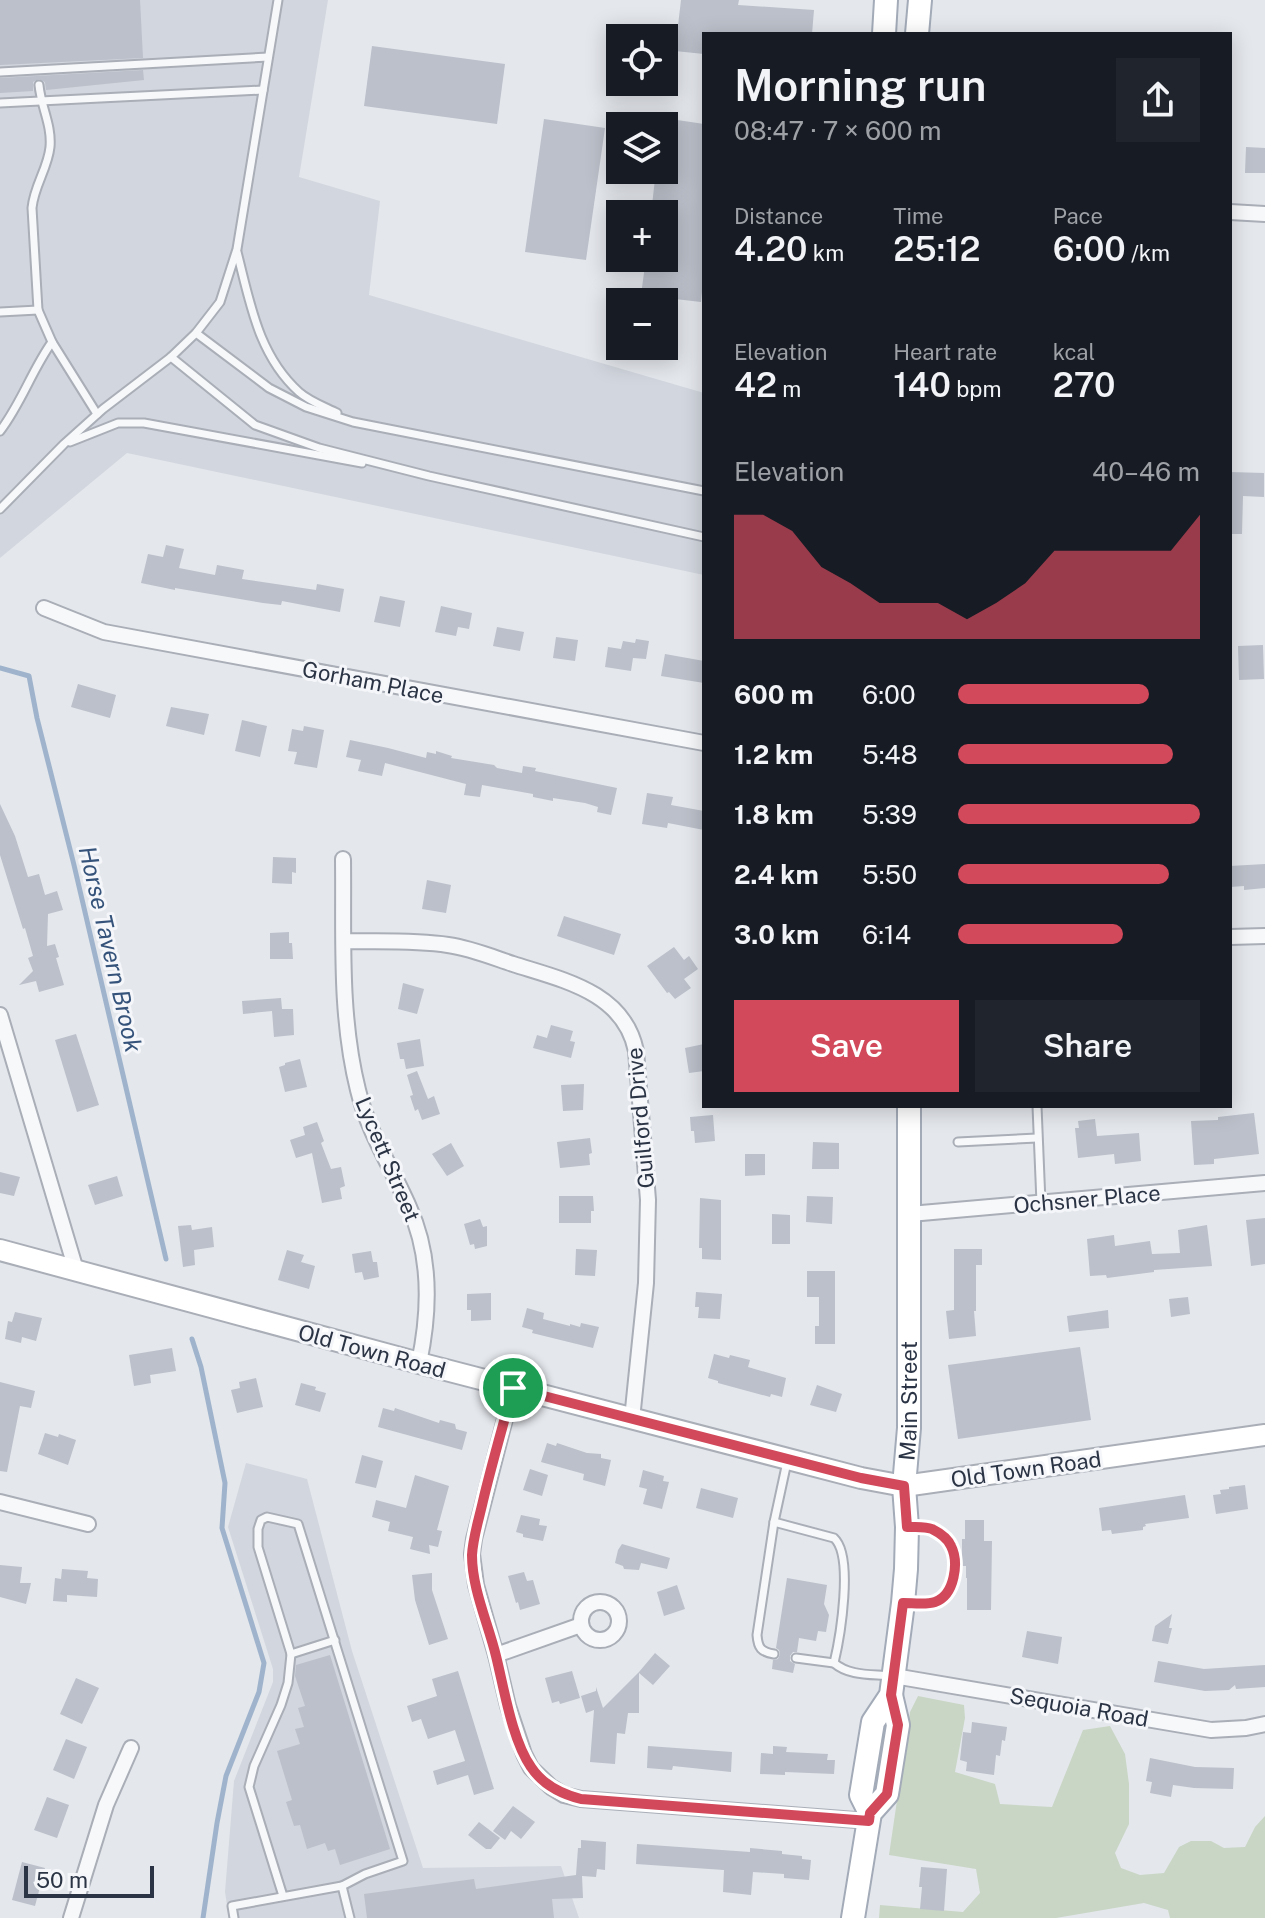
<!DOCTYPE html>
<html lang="en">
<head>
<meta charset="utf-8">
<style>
	:root { --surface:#171b24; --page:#20242c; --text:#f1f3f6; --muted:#9ea1a6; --accent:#d1495b }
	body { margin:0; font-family:"Public Sans",sans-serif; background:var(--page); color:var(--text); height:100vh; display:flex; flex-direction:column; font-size:30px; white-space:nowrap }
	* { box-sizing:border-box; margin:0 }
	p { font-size:26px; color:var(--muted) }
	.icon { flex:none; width:44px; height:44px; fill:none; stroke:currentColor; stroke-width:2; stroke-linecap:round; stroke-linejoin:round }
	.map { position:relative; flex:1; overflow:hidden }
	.drawer { position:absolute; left:702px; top:32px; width:530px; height:1076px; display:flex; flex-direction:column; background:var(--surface); border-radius:0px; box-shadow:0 4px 20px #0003 }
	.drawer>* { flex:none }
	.fabs { position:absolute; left:606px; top:24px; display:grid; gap:16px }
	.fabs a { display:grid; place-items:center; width:72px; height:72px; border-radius:0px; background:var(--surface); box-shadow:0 4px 20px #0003; font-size:40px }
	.scale { position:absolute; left:24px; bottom:20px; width:130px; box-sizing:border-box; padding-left:8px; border:4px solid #2b3445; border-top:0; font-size:22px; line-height:28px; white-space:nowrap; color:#2b3445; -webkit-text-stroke:6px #f4f6f9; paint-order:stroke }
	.pin { position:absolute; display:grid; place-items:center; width:68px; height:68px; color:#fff; margin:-34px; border:4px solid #fff; border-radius:50%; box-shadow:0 2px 8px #0007 }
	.round { display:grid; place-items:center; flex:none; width:84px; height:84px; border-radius:0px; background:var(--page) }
	.summary { display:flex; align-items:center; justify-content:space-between; height:136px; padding:0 32px }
	h1 { font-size:44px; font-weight:600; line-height:60px }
	.metrics { display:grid; grid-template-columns:repeat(3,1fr); gap:12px; height:136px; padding:8px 32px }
	.metrics div { display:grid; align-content:center }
	.metrics b { font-size:34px; font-weight:600 }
	.metrics small { font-size:22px; font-weight:400 }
	.metrics p { font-size:22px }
	.chart { height:224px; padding:16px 32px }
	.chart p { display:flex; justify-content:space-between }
	.chart svg { width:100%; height:144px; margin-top:8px; fill:var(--accent); opacity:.7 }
	.primary-button { display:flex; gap:16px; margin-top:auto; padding:16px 32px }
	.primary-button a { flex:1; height:92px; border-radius:0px; background:var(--accent); color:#fff; font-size:32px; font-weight:600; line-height:92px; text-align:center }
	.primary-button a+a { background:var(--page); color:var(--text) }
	ul { padding:0 32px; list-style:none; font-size:26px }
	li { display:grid; grid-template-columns:128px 96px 1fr; align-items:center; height:60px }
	li i { height:20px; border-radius:10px; background:var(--accent) }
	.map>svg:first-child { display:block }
	.built { fill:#d2d6de }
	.green { fill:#c9d6c5 }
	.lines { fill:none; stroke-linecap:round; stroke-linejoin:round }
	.stream { stroke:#9fb4cc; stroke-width:5 }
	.building { fill:#bbc0ca }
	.service-casing { stroke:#a9aeb7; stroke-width:11 }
	.minor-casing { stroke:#a9aeb7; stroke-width:18 }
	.secondary-casing { stroke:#a9aeb7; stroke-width:24 }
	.primary-casing { stroke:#a3abb8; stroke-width:26 }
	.service { stroke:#f7f8fa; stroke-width:7 }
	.minor { stroke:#f7f8fa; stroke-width:14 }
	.secondary { stroke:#fff; stroke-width:20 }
	.primary { stroke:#fff; stroke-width:22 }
	.route-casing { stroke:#fff; stroke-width:16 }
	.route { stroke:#d1495b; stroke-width:10 }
	.labels { text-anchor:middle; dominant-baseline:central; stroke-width:6; stroke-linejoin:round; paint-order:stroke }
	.street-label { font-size:22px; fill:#2b3445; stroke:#f4f6f9 }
	.water-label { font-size:24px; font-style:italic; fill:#34527a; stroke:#f4f6f9 }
</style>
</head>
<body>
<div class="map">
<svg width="1265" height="1918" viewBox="0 0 1265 1918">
	<rect width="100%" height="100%" fill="#e4e7ec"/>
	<g class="built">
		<polygon points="0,0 328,0 299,177 380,201 369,295 704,393 704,575 127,453 0,558"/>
		<polygon points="246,1463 307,1479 352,1651 423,1868 561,1866 579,1918 229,1918 225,1892 234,1781 273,1682 273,1669 228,1527"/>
	</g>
	<polygon class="green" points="918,1696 964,1705 965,1718 955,1772 995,1784 1000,1804 1052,1807 1083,1730 1110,1726 1125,1754 1129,1784 1129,1824 1115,1853 1121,1868 1140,1875 1164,1873 1179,1847 1191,1841 1211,1841 1224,1848 1245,1847 1255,1827 1265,1816 1265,1918 1170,1918 1168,1910 1144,1903 1056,1918 879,1918 880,1905 963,1912 980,1893 976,1869 889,1855 910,1712"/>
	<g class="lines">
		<g class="stream">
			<polyline points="0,668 29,676 37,718 74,865 166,1259"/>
			<polyline points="192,1339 201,1367 225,1483 222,1528 264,1663 259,1692 226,1776 217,1823 203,1918"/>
		</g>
	</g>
	<g class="building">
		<polygon points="0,0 140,0 143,58 0,65"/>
		<polygon points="681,0 739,0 738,5 814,10 812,34 704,34 704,54 675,51"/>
		<polygon points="372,46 505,64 497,124 364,106"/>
		<polygon points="143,70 144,80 46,90 45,82 39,79 33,82 33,91 0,93 0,78"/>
		<polygon points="664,118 704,124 704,271 701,302 641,295 646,258 664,258 664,214 651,214 656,170 664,170"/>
		<polygon points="544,119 605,128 586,260 525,252"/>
		<polygon points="1246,147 1265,148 1265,173 1245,173"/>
		<polygon points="1230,472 1264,473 1264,497 1243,496 1242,534 1230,534"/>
		<polygon points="166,545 184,549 179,568 215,575 217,565 244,570 242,579 316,590 317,584 344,589 340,612 282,601 281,605 263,603 175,588 175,590 141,583 148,554 163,557"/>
		<polygon points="380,596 405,601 400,627 374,622"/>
		<polygon points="441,606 472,613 469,629 458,627 456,636 435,632"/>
		<polygon points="497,627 524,632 520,651 493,646"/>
		<polygon points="556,637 578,640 575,661 553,658"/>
		<polygon points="636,639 649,641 646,659 633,658 631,671 605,667 608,647 621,649 623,641 635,643"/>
		<polygon points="1263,645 1264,679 1239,680 1238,646"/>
		<polygon points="665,654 704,661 704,683 661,676"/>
		<polygon points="78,684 116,695 110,718 71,707"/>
		<polygon points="171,707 209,714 204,735 166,726"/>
		<polygon points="242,720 267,726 260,757 235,751"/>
		<polygon points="304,726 324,730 317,768 294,764 297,752 288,751 292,729 303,731"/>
		<polygon points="350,740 388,748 426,758 427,752 436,754 436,751 452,756 451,758 494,765 497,768 522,773 523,766 536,768 535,771 617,788 611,815 597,812 598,807 585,803 553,798 553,801 533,797 533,794 482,785 480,797 464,795 466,784 385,763 382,776 358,771 361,760 346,757"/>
		<polygon points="647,793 673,797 671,805 704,811 704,830 668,823 667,828 642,824"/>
		<polygon points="0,804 15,836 28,877 39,874 45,895 57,891 63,910 48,914 47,946 55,944 59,957 56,958 64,985 39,992 36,981 19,985 33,971 28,958 33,956 25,928 23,929 0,855"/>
		<polygon points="273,857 296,858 296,873 292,872 292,884 272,883"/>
		<polygon points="1265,864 1265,888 1244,890 1244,886 1230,887 1230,866"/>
		<polygon points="427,880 451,885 446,913 422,909"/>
		<polygon points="564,916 621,934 614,955 557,936"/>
		<polygon points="289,932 289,943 292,943 293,959 270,959 270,933"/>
		<polygon points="674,947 684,960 689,956 698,969 684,979 691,988 675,999 669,992 667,993 647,966"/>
		<polygon points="403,983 424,989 417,1014 398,1009"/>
		<polygon points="281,998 282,1009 293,1009 294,1035 274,1037 272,1011 243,1014 242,1001"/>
		<polygon points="551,1025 573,1031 570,1041 575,1042 571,1058 533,1048 537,1035 547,1038"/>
		<polygon points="76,1034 99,1105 77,1112 55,1040"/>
		<polygon points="420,1039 424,1066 406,1069 404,1059 400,1059 397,1043"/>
		<polygon points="704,1044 704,1071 689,1073 685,1048"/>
		<polygon points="300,1059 307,1087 285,1092 279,1067 285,1065 285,1063"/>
		<polygon points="417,1071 428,1099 434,1096 440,1114 422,1120 418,1109 415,1111 410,1096 413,1095 407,1075"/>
		<polygon points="584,1084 583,1110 563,1111 561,1085"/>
		<polygon points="1254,1113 1259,1154 1214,1159 1214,1164 1194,1165 1191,1121 1218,1120 1218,1117"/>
		<polygon points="713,1115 715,1141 695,1143 694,1131 691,1131 690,1117"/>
		<polygon points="1095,1119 1097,1136 1139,1133 1141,1161 1115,1164 1114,1154 1078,1158 1075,1128 1079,1128 1078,1121"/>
		<polygon points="317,1122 324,1141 321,1143 331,1169 341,1167 345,1186 340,1188 342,1199 322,1203 312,1153 296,1158 290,1140 305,1135 303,1127"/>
		<polygon points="590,1138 592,1153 589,1154 590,1165 560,1168 557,1142"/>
		<polygon points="813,1142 839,1143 839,1169 812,1169"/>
		<polygon points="451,1143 464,1166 447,1176 432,1154"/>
		<polygon points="745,1154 765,1154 765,1175 745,1176"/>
		<polygon points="0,1172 20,1177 14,1196 0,1193"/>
		<polygon points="117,1176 123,1196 95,1205 88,1185"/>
		<polygon points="559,1196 593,1196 594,1211 591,1211 591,1223 559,1223"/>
		<polygon points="807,1196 833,1197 832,1224 806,1222"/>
		<polygon points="700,1198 721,1200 721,1260 702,1259 702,1248 699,1248"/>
		<polygon points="772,1214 790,1215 790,1244 772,1244"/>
		<polygon points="1265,1218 1265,1264 1251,1266 1246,1220"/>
		<polygon points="480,1219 483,1227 487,1226 487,1246 475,1249 474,1244 470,1245 464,1224"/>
		<polygon points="191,1225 192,1230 212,1227 214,1247 194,1250 195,1265 183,1267 178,1226"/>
		<polygon points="1207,1225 1212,1266 1154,1270 1154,1272 1107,1278 1106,1275 1090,1276 1087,1239 1114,1235 1115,1246 1150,1241 1152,1254 1180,1253 1178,1230"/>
		<polygon points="576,1249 597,1250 595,1276 575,1275"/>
		<polygon points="954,1249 982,1249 982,1265 976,1265 976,1311 974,1311 976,1336 949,1339 946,1311 954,1310"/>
		<polygon points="287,1250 304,1255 301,1262 315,1266 309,1289 278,1280"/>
		<polygon points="371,1251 373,1262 377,1262 379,1277 364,1280 362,1272 355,1273 352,1254"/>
		<polygon points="807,1271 835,1271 835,1344 815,1344 815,1326 819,1326 819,1297 807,1297"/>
		<polygon points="696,1292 722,1294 720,1319 698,1318 699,1307 695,1307"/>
		<polygon points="491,1293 491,1320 471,1321 471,1310 467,1310 467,1294"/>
		<polygon points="1188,1297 1190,1314 1171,1317 1169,1299"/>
		<polygon points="527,1308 544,1313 543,1319 570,1326 570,1324 580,1327 581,1323 599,1327 593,1348 532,1333 533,1330 522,1327"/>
		<polygon points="1108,1310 1109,1328 1069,1332 1067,1316"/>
		<polygon points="15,1312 42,1318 36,1341 22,1337 21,1343 5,1339 8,1321 12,1322"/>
		<polygon points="1080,1347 1091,1420 958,1439 948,1365"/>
		<polygon points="172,1348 176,1371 150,1375 151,1383 134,1386 129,1355"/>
		<polygon points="714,1354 729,1358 730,1355 750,1360 748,1367 786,1378 782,1397 771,1394 770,1397 718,1383 718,1381 708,1378"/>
		<polygon points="256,1378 263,1407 237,1413 231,1390 240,1388 239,1382"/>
		<polygon points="0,1382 35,1391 31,1408 20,1406 7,1472 0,1471"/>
		<polygon points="301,1383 316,1387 315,1390 326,1393 320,1412 295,1405"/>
		<polygon points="817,1385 842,1394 836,1412 810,1405"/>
		<polygon points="383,1408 394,1411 395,1408 439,1423 440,1420 455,1424 456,1429 467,1432 462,1450 378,1427"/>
		<polygon points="45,1433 58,1437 59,1434 76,1440 68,1465 38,1454"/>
		<polygon points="547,1443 556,1446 557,1443 587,1453 601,1454 601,1458 611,1460 605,1486 583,1480 584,1474 541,1462"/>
		<polygon points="362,1455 383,1461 376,1488 355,1483"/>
		<polygon points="530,1469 548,1475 542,1496 523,1490"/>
		<polygon points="643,1470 664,1476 663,1481 669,1482 662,1509 643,1504 647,1489 639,1487"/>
		<polygon points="415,1475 449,1486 437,1530 442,1531 438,1547 429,1545 430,1554 410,1549 413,1537 388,1531 390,1522 372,1517 376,1500 406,1508"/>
		<polygon points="1245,1485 1248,1509 1216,1514 1213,1495 1221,1494 1220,1490 1229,1489 1229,1487"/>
		<polygon points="701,1488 738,1498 733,1518 696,1508"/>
		<polygon points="1185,1495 1189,1518 1145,1524 1146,1526 1143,1527 1143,1530 1112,1534 1111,1530 1102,1531 1099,1508"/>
		<polygon points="521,1515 540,1519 539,1525 547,1526 543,1541 523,1537 523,1534 516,1532"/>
		<polygon points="965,1520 984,1520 984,1541 992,1541 991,1610 967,1610 967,1578 966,1578 966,1566 962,1566 962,1539 965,1539"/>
		<polygon points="622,1544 670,1558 667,1569 641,1563 639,1570 624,1569 623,1566 615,1563 618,1550"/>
		<polygon points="0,1565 22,1567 20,1583 31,1583 26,1604 0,1597"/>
		<polygon points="62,1569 88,1571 87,1578 98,1579 97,1597 67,1595 67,1602 53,1601 55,1578 61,1579"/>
		<polygon points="524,1572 527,1581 533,1580 540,1604 520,1610 518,1602 516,1603 508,1576"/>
		<polygon points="432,1573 432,1590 448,1639 429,1645 415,1600 412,1575"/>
		<polygon points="787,1578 827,1585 824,1604 829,1615 826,1632 818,1631 816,1641 799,1638 797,1652 793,1652 790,1656 790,1661 795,1664 793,1673 772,1669 773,1660 778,1659 780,1654 779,1650 776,1648"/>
		<polygon points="677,1585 685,1609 664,1616 657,1592"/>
		<polygon points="1172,1614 1169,1628 1172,1628 1168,1644 1152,1641 1155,1626"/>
		<polygon points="1027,1631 1062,1637 1058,1664 1022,1657"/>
		<polygon points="655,1653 670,1666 653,1685 639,1673 639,1713 628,1713 625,1734 617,1733 615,1764 590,1762 594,1710 586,1713 581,1696 596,1691 596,1687 603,1708 639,1672"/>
		<polygon points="330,1655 390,1849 340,1865 335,1849 328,1851 325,1843 307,1849 300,1825 294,1826 286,1802 292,1800 277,1751 300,1744 295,1729 304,1727 298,1708 305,1706 295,1676 296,1665"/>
		<polygon points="1158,1661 1204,1669 1265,1665 1265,1687 1236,1689 1235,1685 1229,1690 1205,1691 1154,1682"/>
		<polygon points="458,1671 494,1789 474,1795 468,1775 437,1785 433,1771 465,1761 455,1730 428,1739 421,1719 412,1722 407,1706 437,1696 432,1679"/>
		<polygon points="572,1671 580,1698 560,1704 559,1701 552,1703 545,1678"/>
		<polygon points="76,1678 99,1688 82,1724 60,1714"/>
		<polygon points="972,1722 1007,1727 1005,1741 1002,1740 1000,1756 996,1755 994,1775 966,1771 967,1762 960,1760 963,1732 971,1733"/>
		<polygon points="66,1739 87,1747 74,1779 53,1770"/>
		<polygon points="648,1746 732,1752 731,1772 673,1766 672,1770 647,1768"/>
		<polygon points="773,1746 787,1747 786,1752 828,1754 827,1760 835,1760 834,1774 785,1772 785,1775 760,1774 761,1753 773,1754"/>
		<polygon points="1150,1758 1195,1767 1234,1768 1233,1789 1194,1788 1173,1785 1171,1797 1150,1793 1152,1782 1146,1781"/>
		<polygon points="47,1797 69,1805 57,1838 34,1830"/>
		<polygon points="513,1806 535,1822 521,1839 511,1831 505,1840 493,1831"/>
		<polygon points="479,1822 500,1838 491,1849 486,1849 468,1835"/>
		<polygon points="581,1840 606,1842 605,1870 597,1869 596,1877 582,1876 583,1898 552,1899 554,1918 367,1918 364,1894 474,1879 476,1889 576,1875 578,1848 581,1848"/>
		<polygon points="637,1844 750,1852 750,1848 782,1851 782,1854 802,1856 802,1859 811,1860 809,1880 784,1878 784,1874 753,1872 751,1895 723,1892 724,1870 636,1864"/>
		<polygon points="22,1862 45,1868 35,1906 12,1900"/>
		<polygon points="921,1867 947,1869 944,1911 920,1909 922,1887 919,1887"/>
	</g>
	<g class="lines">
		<defs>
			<g id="service">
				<polyline points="0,72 268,57"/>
				<path d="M39 85C41 107 52 125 50 147 48 168 34 186 32 208L38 310 52 342 97 414"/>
				<polyline points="0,103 263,90"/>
				<path d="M237 252C250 302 258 355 299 392 309 401 325 407 337 413"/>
				<polyline points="0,312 38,310"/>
				<polyline points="196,333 269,388 306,407 353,422 704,491"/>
				<polyline points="171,357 255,425 319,448 429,476 704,537"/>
				<path d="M0 431C21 404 32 370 52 342"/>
				<polyline points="70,442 118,423 144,423 362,463"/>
				<polyline points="0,509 64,444 103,409 171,357 196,333 220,302 237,249 278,0"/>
				<polyline points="1037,1106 1041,1203"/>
				<polyline points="958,1142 1037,1138"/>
				<path d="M787 1462 774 1522 834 1538C854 1556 840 1638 834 1663 849 1676 871 1674 890 1676"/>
				<path d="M774 1522 757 1635C758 1648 761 1652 774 1654"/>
				<path d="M906 1603C915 1603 930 1605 938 1601 965 1586 959 1535 928 1527 922 1526 915 1527 909 1527"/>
				<polyline points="291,1654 335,1640"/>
				<polyline points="796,1658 834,1663"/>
				<polyline points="283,1896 249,1787 254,1766 281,1705 288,1683 291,1654 258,1547 258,1529 261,1520 267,1517 298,1524 403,1861 365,1874 342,1886"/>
				<polyline points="234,1918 232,1906 342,1886 350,1918"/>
			</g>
			<g id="minor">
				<polyline points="1230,212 1265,214"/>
				<polyline points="44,608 104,632 704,743"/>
				<path d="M343 859C344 936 339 1014 358 1090 368 1132 392 1168 409 1207 432 1257 430 1311 419 1363"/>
				<polyline points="1230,937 1265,936"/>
				<path d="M344 941C378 942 414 940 448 945 470 948 492 957 513 964 563 980 624 992 636 1051L648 1200 646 1283 632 1419"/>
				<polyline points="0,1015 76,1270"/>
				<polyline points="910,1214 1265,1183"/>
				<polyline points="513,1388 474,1539 472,1554 476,1585 496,1655 508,1706 524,1754 531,1768 551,1787 564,1795 581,1799 869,1821"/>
				<polyline points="0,1502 88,1524"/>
				<circle cx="600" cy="1621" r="19"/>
				<polyline points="496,1655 581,1625"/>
				<polyline points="894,1676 1211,1730 1246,1728 1265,1724"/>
				<polyline points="71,1918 106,1805 131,1748"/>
			</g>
			<polyline id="secondary" points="0,1250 419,1363 861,1478 904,1486 1265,1435"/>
			<g id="primary">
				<polyline points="884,34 886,0"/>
				<polyline points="917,34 920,0"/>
				<path id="s1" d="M870 1813 861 1795 873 1722 891 1695 903 1603 906 1569 907 1527 904 1486 909 1428V1106"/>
				<polyline points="853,1918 870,1813 887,1794 898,1725 891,1695"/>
			</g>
		</defs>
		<use href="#service" class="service-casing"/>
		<use href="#minor" class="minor-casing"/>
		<use href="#secondary" class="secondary-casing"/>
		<use href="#primary" class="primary-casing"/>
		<use href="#service" class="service"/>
		<use href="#minor" class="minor"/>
		<use href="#secondary" class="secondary"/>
		<use href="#primary" class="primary"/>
	</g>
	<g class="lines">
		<defs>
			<path id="route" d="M513 1388 861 1478 904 1486 907 1527C916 1527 925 1526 932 1529 940 1533 948 1539 951 1546 959 1562 955 1595 935 1602 927 1605 913 1603 903 1603L891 1695 898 1725 887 1794 870 1813 869 1821 581 1799C561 1794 543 1785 531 1767 512 1740 504 1688 496 1656 488 1623 472 1589 472 1555 473 1537 479 1519 483 1501 492 1463 503 1426 513 1388Z"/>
		</defs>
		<use href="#route" class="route-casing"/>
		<use href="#route" class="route"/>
	</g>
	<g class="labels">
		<g class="street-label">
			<text transform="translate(373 682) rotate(11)">Gorham Place</text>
			<text transform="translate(640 1118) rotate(-95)">Guilford Drive</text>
			<text transform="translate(388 1159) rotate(67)">Lycett Street</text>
			<text transform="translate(1087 1199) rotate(-5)">Ochsner Place</text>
			<text transform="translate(372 1351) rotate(15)">Old Town Road</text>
			<text stroke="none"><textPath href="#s1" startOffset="422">Main Street</textPath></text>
			<text transform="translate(1026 1469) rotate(-8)">Old Town Road</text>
			<text transform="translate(1079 1707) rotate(10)">Sequoia Road</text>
		</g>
		<g class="water-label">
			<text transform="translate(111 949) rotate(77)">Horse Tavern Brook</text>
		</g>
	</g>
</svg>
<div class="fabs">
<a><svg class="icon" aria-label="locate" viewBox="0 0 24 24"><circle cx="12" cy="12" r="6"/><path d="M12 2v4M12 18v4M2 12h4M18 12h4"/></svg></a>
<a><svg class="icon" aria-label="layers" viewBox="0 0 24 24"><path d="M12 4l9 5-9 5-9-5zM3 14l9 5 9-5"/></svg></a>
<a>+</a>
<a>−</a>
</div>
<div class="scale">50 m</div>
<div class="pin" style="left:513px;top:1388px;background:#1e9e55"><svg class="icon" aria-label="arrive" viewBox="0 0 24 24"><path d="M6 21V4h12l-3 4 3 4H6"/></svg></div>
<section class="drawer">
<div class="summary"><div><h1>Morning run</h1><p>08:47 · 7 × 600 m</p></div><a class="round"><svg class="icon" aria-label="share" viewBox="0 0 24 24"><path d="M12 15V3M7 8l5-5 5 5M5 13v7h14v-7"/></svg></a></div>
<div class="metrics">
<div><p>Distance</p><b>4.20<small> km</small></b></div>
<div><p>Time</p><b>25:12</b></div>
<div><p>Pace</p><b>6:00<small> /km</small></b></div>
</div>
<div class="metrics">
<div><p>Elevation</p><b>42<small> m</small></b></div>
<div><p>Heart rate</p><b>140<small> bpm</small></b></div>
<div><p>kcal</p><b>270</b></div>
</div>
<div class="chart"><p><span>Elevation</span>40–46 m</p>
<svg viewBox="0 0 160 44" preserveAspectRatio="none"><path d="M0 44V6L10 6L20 11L30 22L40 27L50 33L60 33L70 33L80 38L90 33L100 27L110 17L120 17L130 17L140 17L150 17L160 6V44z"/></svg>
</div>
<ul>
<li><b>600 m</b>6:00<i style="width:79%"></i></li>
<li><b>1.2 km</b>5:48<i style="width:89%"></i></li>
<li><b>1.8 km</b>5:39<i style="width:100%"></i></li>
<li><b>2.4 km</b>5:50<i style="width:87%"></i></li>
<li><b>3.0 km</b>6:14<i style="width:68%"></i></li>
</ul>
<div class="primary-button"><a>Save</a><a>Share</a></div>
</section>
</div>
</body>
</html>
